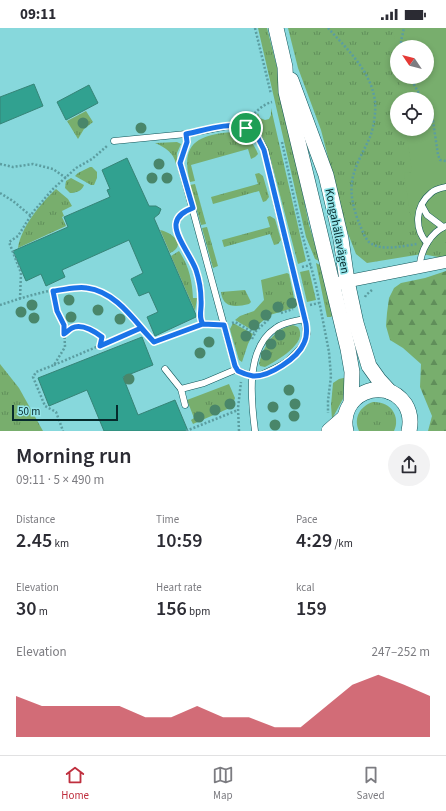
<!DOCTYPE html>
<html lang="en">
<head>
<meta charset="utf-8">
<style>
	:root { --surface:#fff; --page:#f2f2f3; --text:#2b2b33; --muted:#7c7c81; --line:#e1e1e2; --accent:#bf2f3e }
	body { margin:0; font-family:"Source Sans 3",sans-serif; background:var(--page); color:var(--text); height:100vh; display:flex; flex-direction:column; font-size:15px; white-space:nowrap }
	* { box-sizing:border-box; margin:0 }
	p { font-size:13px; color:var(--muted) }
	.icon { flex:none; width:22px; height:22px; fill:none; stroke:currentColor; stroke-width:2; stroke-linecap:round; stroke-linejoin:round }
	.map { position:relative; height:403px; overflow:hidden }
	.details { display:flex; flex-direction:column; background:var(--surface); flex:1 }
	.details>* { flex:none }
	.needle { width:26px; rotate:305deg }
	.tools { position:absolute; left:390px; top:12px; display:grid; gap:8px }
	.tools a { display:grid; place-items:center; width:44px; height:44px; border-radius:50%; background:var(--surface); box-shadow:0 2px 6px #0003; font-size:20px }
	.scale { position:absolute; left:12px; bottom:10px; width:106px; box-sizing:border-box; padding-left:4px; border:2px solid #062a2c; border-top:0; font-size:11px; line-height:14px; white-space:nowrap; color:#062a2c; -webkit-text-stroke:3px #94e5ea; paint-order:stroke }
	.pin { position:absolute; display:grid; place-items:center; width:34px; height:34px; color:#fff; margin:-17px; border:2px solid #fff; border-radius:50%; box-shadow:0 1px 4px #0007 }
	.round { display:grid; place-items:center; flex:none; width:42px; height:42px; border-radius:21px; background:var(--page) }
	.headline { display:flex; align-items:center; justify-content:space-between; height:68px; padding:0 16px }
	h1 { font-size:22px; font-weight:600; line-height:30px }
	.metrics { display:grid; grid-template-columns:repeat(3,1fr); gap:6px; height:68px; padding:4px 16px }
	.metrics div { display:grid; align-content:center }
	.metrics b { font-size:20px; font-weight:600 }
	.metrics small { font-size:11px; font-weight:400 }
	.metrics p { font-size:11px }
	.chart { height:112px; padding:8px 16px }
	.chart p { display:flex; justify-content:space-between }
	.chart svg { width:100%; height:72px; margin-top:4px; fill:var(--accent); opacity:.7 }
	.status { display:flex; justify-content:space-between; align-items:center; height:28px; padding:0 20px; background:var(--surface); direction:ltr }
	.status svg { height:11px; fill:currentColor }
	.menu { display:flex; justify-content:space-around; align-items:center; height:56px; border-top:1px solid var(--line); background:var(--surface); font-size:11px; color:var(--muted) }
	.menu a { display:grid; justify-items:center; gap:2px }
	.menu .on { color:var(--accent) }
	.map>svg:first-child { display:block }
	.grass { fill:url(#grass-tufts); fill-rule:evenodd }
	.forest { fill:url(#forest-firs) }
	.garden { fill:#78ae6d }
	.building { fill:#31a190; stroke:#368477 }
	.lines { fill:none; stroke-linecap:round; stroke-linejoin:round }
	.service-casing { stroke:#0f5357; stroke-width:7 }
	.minor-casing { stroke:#0f5357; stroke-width:13 }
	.tertiary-casing { stroke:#0f5357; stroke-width:16 }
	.path { stroke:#5b9da0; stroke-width:2.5; stroke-dasharray:2 2; stroke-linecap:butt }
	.service { stroke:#fff; stroke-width:6 }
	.minor { stroke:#fff; stroke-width:12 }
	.tertiary { stroke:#fff; stroke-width:15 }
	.tree { fill:#49866a }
	.route-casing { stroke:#fff; stroke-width:8 }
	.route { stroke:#1a73e8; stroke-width:5 }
	.labels { text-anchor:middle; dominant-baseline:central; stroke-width:3; stroke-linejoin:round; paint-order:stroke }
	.street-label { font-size:12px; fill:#062a2c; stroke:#94e5ea }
</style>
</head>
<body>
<div class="status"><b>09:11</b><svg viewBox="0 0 49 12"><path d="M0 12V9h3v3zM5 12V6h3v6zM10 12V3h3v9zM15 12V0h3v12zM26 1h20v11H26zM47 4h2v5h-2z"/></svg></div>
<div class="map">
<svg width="446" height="403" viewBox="0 0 446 403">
	<defs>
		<pattern id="grass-tufts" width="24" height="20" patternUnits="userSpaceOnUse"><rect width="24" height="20" fill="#78ae6d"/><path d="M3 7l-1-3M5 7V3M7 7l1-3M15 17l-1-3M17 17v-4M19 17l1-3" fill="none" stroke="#608e5a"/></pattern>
		<pattern id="forest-firs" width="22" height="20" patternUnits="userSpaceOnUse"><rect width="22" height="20" fill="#78ae6d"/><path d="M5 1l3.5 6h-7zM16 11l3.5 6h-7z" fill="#608e5a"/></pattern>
	</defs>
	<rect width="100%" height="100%" fill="#87d8dc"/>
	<g class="grass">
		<polygon points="258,0 267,0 279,47 309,197 317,223 319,233 315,231 306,209"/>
		<path d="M288 0H446V229H438L422 226 367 235 356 226 347 203 321 102 298 40ZM397 19H427V49H397ZM397 71H427V101H397Z"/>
		<polygon points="271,80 306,233 298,236 268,121 261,106 252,96 254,92 258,85 260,90 265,92 269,91 271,87"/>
		<polygon points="86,83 93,94 84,101 78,111 67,93"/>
		<path d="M232 104C245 106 253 113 258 126L255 129 251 131 248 121 191 137 195 153 190 154C180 116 197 107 232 104Z"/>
		<path d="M177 114 181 116 177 125V136H176C173 124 166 120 155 115Z"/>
		<polygon points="90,139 92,139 97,144 97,150 94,157 91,157 75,148 78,145"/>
		<polygon points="259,145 263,148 269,169 266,173 263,174 259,163 213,176 211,169 258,156 255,146"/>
		<path d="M71 150 84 157C82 163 76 165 70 165L65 160 66 153Z"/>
		<polygon points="195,156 206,196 201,197 190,157"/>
		<path d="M56 161 68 171 72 178 62 183 64 188 62 189 66 198 18 220C21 199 41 175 56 161Z"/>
		<polygon points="270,188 275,191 281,212 278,216 274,217 270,206 224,219 222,212 270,199 267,189"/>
		<polygon points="207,199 218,238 213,240 202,200"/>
		<path d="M160 202C171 204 188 217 170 225Z"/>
		<path d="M179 223C189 238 192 252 193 270H197L195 283 171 228Z"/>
		<polygon points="316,235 322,238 334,286 331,289 327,289"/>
		<polygon points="309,242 316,272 307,274 300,244"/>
		<polygon points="287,245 289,246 296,279 270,287 252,302 235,292 240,288 254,283 264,272 261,252"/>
		<path d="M245 262 251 274 249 276C236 279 223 281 221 264Z"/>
		<polygon points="233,295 253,306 248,316 242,334 239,332 231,305 230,301"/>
		<path d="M293 297 298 299C309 315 276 333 265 339L260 338 259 335C264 317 274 301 293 297Z"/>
		<polygon points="0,336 19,360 43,403 0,403"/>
		<polygon points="348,349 344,369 332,391 331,377 333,355 339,351"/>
		<polygon points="229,356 235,370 232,379 193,396 191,392 194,390 187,372"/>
		<path d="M373 374C390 373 401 388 394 403H359C353 390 360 378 373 374Z"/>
	</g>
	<polygon class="forest" points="446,243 446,403 428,403 432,388 420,359 421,336 403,320 390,312 386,298 387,285 389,270 394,260 401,255 425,250"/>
	<polygon class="garden" points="393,0 446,0 446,212 441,213 428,203 424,197 412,198 404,145 412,144 406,101 427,101 427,71 402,71 399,49 427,49 427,19 397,19 397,31"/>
	<g class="building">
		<polygon points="34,56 43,78 0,96 0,69"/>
		<polygon points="89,57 98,75 66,92 57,74"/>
		<polygon points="127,130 149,178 156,178 161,181 159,186 154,190 196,287 196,289 155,308 147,289 158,284 149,264 139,268 131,251 143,245 129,212 62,242 65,249 46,258 41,246 26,253 13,223 68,199 64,189 110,169 107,162 110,161 102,142"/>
		<polygon points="142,309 153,337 123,349 138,387 175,372 188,403 104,403 87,362 49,378 38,350"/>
	</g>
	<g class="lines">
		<defs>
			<g id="service">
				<polyline points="114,113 186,106 233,97 241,98 251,102 257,107 265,122 277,177 302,279 307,306 304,315 300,321 288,333 278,339 261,347 253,348 238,343 235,338 180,135 187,114 186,106"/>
				<polyline points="422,178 427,187 443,199"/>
				<path d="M193 180C185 183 177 187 176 197 175 209 192 229 196 242 199 251 201 262 201 272 202 281 198 289 203 296L224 297"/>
				<path d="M427 215C414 201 415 178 431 165 435 161 441 160 446 159"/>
				<path d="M420 238C420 223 431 204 446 198"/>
				<polyline points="165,341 181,361 204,355 237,341"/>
				<polyline points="181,361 185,377"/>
				<path d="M255 403C251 372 245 320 276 300 284 294 295 293 305 291"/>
			</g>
			<polyline id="minor" points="339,255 446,234"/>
			<g id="tertiary">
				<polyline points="276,0 285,39 286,64 348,321 352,344 351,375"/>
				<polyline points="291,52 326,147 341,211 347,253 356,295 369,338 379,352 390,364"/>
				<polyline points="329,403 345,389"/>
				<path d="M346 403C337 367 384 346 405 376 410 384 411 394 409 403"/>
			</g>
		</defs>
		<use href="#service" class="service-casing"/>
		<use href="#minor" class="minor-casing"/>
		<use href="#tertiary" class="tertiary-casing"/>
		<g class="path">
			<polyline points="255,0 271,66"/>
			<path d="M328 0C347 21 371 43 375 73 376 83 374 99 370 109 364 123 354 138 352 154 350 168 354 182 359 195 362 201 364 209 369 214 381 224 402 218 417 216"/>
			<polyline points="401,19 401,13 404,0"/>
			<polyline points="410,49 422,71"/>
			<polyline points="427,78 432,86 438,127 440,132 446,133"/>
			<path d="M250 92C254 84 264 76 272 74"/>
			<polyline points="282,114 301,202 316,257 329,324 331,348 328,373 328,385"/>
			<polyline points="0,136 13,139 33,136 53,141 66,150"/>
			<polyline points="0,165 13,173 31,188"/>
			<polyline points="302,239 311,237"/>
			<polyline points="53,263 57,283 64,297 65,319 54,337 36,344 33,349 45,378 56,384 63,403"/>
			<polyline points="365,269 366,267 372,262 371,261"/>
			<polyline points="20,271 21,245 9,214 18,208 33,184 53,161 76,140 92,131 107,118"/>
			<path d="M0 277C28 268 76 251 104 265 122 273 140 299 154 314L195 299"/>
			<polyline points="310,277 319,275"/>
			<polyline points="281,285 293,281"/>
			<polyline points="232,295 235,294 254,305"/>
			<path d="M64 306C67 304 69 301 72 300 82 295 94 303 102 309L101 317"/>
			<polyline points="252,311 256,303 269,291"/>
			<polyline points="54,337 141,300"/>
			<polyline points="186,403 238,382"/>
			<polyline points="239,403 238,380 241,354"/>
		</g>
		<use href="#service" class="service"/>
		<use href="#minor" class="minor"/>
		<use href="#tertiary" class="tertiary"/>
	</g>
	<g class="tree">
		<circle cx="83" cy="95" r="5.5"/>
		<circle cx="141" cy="100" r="5.5"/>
		<circle cx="159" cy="136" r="5.5"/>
		<circle cx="152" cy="150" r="5.5"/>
		<circle cx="167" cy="150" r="5.5"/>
		<circle cx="69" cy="272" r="5.5"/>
		<circle cx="292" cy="275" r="5.5"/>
		<circle cx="32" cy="277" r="5.5"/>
		<circle cx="278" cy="279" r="5.5"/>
		<circle cx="98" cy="282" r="5.5"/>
		<circle cx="21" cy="284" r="5.5"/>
		<circle cx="266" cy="287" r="5.5"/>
		<circle cx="71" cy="289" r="5.5"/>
		<circle cx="34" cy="290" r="5.5"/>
		<circle cx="120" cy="291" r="5.5"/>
		<circle cx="254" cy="297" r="5.5"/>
		<circle cx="280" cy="307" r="5.5"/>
		<circle cx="246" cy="308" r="5.5"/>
		<circle cx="209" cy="314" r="5.5"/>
		<circle cx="271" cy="316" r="5.5"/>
		<circle cx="200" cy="325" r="5.5"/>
		<circle cx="266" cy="327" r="5.5"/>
		<circle cx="129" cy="351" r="5.5"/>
		<circle cx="289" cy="362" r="5.5"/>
		<circle cx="230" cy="376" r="5.5"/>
		<circle cx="295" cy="376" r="5.5"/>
		<circle cx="273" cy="379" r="5.5"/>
		<circle cx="215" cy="382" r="5.5"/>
		<circle cx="294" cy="388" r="5.5"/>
		<circle cx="199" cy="389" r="5.5"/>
		<circle cx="275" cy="397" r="5.5"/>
	</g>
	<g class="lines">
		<defs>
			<path id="route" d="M246 100C231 93 202 103 186 106L187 114 180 135 193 180C185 183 177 187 176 196 175 209 191 228 196 242 199 251 201 262 201 272 202 281 198 289 203 296L154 314C135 294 117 264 87 260 77 258 64 262 53 263L57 283 64 297V306C67 304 70 301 72 300 82 295 94 303 102 309L100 318 141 300 154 314 203 296 224 297 235 338 238 343C242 345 248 347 253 348 269 349 298 330 304 315 307 309 307 303 306 296L264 122 257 108 246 100"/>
		</defs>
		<use href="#route" class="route-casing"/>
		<use href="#route" class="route"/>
	</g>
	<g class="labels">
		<g class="street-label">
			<text transform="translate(337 203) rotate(79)">Kongahällavägen</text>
		</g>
	</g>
</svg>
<div class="tools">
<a><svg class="needle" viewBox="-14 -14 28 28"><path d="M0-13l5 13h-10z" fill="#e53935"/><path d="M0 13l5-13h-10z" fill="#7c7c81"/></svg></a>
<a><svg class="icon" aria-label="locate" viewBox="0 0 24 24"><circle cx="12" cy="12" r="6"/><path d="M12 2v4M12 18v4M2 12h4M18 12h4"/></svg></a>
</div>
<div class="scale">50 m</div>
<div class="pin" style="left:246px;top:100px;background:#1e9e55"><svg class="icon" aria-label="arrive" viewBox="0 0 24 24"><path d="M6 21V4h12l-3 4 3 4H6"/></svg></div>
</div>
<section class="details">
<div class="headline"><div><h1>Morning run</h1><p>09:11 · 5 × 490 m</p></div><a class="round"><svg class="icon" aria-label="share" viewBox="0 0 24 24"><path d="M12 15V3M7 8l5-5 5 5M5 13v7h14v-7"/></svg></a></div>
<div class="metrics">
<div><p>Distance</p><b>2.45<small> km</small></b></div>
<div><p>Time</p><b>10:59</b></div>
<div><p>Pace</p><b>4:29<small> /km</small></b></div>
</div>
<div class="metrics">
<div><p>Elevation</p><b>30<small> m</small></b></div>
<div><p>Heart rate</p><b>156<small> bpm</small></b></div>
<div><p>kcal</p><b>159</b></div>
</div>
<div class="chart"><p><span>Elevation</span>247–252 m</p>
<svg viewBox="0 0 160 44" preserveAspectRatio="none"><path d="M0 44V19L10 25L20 25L30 25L40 25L50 32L60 32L70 25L80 32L90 32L100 38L110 38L120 25L130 12L140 6L150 12L160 19V44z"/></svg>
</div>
</section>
<nav class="menu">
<a class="on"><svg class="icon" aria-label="home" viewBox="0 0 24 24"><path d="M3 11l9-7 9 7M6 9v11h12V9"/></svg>Home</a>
<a><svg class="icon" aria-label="map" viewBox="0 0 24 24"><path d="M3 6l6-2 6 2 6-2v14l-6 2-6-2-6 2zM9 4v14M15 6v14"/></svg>Map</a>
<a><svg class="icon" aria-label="saved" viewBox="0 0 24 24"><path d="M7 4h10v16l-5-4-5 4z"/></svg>Saved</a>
</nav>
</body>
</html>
